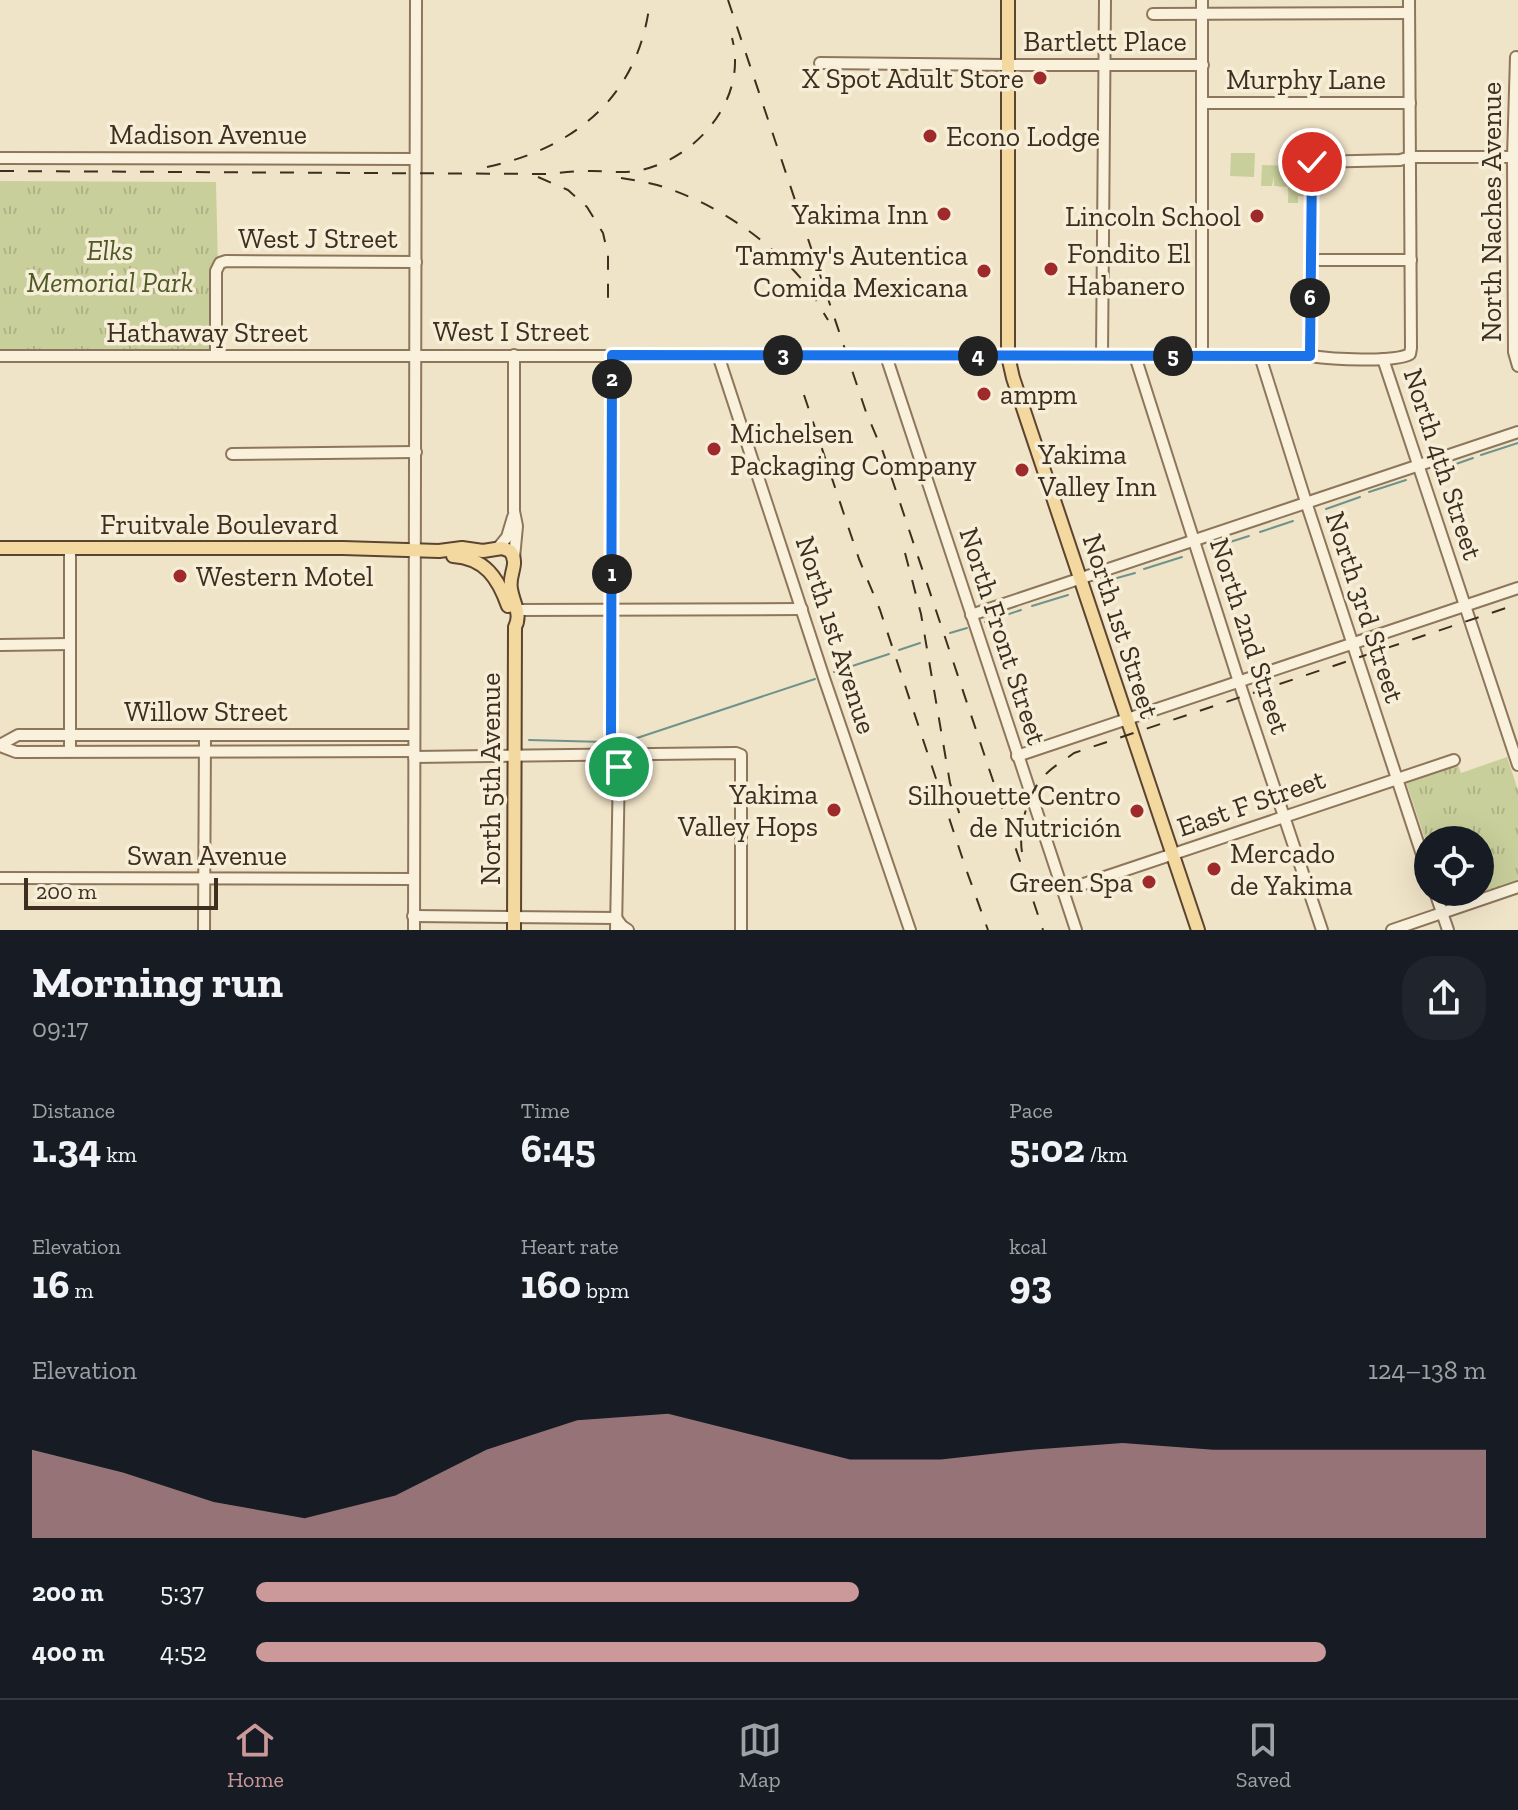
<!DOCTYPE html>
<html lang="en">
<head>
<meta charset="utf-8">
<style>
	:root { --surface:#171b24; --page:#20242c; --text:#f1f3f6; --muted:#9ea1a6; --line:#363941; --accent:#cc999b }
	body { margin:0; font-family:"Zilla Slab",serif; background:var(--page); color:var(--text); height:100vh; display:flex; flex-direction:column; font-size:30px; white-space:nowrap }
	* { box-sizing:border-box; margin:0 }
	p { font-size:26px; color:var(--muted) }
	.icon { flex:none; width:44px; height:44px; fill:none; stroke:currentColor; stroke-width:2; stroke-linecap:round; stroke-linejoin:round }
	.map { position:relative; height:930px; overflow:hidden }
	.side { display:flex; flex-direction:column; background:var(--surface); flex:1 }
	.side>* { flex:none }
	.buttons { position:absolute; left:1414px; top:826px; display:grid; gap:16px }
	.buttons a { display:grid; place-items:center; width:80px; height:80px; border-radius:50%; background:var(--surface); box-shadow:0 8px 32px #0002; font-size:40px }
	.scale { position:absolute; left:24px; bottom:20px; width:194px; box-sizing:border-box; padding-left:8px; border:4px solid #3d2e20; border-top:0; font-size:22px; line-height:28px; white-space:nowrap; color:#3d2e20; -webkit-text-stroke:6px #f7eed8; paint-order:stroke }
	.pin { position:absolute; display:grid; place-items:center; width:68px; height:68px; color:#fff; margin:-34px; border:4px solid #fff; border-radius:50%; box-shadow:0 2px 8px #0007 }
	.km { position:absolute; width:40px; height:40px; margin:-20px; border-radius:50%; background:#222; color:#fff; font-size:22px; line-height:40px; text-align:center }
	.round { display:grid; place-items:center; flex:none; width:84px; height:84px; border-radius:32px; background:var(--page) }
	.head { display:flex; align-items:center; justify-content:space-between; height:136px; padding:0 32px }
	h1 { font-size:44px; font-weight:700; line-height:60px }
	.figures { display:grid; grid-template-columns:repeat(3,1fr); gap:12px; height:136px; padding:8px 32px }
	.figures div { display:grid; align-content:center }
	.figures b { font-size:40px; font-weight:700 }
	.figures small { font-size:22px; font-weight:400 }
	.figures p { font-size:22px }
	.chart { height:224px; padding:16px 32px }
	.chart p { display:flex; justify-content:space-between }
	.chart svg { width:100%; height:144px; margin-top:8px; fill:var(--accent); opacity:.7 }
	ul { padding:0 32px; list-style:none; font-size:26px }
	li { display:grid; grid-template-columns:128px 96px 1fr; align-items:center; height:60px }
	li i { height:20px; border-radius:10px; background:var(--accent) }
	.tab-bar { display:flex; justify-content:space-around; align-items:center; height:112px; border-top:2px solid var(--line); background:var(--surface); font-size:22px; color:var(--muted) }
	.tab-bar a { display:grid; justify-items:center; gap:4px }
	.tab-bar .current { color:var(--accent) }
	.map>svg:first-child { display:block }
	.green { fill:#c9cf9b }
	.park { fill:url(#park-tufts) }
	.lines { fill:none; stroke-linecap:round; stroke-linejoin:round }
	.stream { stroke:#6f938a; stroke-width:2 }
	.minor-casing { stroke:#8d765c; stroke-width:14 }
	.major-casing { stroke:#5b4430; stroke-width:16 }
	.minor { stroke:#faf1dc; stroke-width:10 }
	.major { stroke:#f3d9a0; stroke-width:12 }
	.rail { stroke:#3d2e20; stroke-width:2; stroke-dasharray:14 14; stroke-linecap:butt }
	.route-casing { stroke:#fff; stroke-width:16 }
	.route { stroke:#1a73e8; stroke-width:10 }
	.poi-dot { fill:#9e2a2b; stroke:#f7eed8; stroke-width:3 }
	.labels { text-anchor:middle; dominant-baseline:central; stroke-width:7; stroke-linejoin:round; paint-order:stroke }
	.street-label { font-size:28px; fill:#3d2e20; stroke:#f7eed8 }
	.poi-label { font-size:28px; fill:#3d2e20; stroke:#f7eed8; text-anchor:end }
	.park-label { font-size:28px; font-style:italic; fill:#4d5a26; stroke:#f7eed8 }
</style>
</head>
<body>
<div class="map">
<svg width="1518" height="930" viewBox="0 0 1518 930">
	<defs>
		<pattern id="park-tufts" width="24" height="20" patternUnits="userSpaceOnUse" patternTransform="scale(2)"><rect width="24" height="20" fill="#c9cf9b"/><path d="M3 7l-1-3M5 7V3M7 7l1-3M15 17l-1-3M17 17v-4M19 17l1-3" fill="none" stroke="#aeb285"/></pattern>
	</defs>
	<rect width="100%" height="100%" fill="#f0e4c8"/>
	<g class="green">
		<polygon points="1231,153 1255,153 1254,177 1230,176"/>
		<polygon points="1262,165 1289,166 1288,187 1274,186 1274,176 1272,186 1261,186"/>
	</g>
	<g class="park">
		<polygon points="1294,160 1305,160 1304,196 1298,196 1298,203 1288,203 1289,163 1294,163"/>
		<polygon points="0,181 216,182 220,350 0,349"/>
		<polygon points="1507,757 1518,790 1518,881 1447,905 1443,892 1480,892 1480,840 1428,840 1428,848 1406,782 1458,765 1461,773"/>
	</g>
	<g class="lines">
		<g class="stream">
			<polyline points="1481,455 1518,443"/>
			<polyline points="1436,471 1473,458"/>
			<polyline points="1369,492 1406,480"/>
			<polyline points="1326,509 1360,497"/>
			<polyline points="1260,532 1293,521"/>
			<polyline points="1211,548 1249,536"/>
			<polyline points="1144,569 1182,557"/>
			<polyline points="1099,583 1135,573"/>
			<polyline points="1032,606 1068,595"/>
			<polyline points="985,622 1021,610"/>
			<polyline points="950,633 967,628"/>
			<polyline points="899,650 920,643"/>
			<polyline points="834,672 889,654"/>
			<polyline points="529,740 605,742"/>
			<polyline points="617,742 631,740 815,679"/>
		</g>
		<defs>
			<g id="minor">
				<polyline points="1202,0 1202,356"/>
				<polyline points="1153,14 1409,13"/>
				<polyline points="1516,57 1513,157 1514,352 1518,366"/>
				<polyline points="820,63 1009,65 1203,65"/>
				<polyline points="1203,103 1410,103"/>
				<polyline points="0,158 415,159"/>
				<polyline points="1310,260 1411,260"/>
				<polyline points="216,355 216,271 220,263 226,261 416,262"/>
				<polyline points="514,355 514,511 517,526 514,558"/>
				<polyline points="612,355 611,741 619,767 616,930"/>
				<polyline points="718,355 824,678 910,930"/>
				<path d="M0 356H1310C1331 359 1393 363 1410 354L1411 348 1409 0"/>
				<polyline points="886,356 1076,930"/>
				<polyline points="1102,356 1105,0"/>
				<polyline points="1135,356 1239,682 1322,930"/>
				<polyline points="1260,356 1306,502 1428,873"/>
				<polyline points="1310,356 1312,162 1400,160 1411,157 1518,157"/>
				<polyline points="1383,359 1518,765"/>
				<polyline points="232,454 416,452"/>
				<polyline points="498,548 507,537 513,517"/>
				<polyline points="517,610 802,609"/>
				<polyline points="971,615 1518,432"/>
				<polyline points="0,645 70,644"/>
				<polyline points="0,745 18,735 413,735"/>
				<polyline points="0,746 16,752 414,751"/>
				<polyline points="70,751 70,548"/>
				<polyline points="1017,756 1518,588"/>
				<polyline points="414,757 736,753 741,755 741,930"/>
				<polyline points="0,878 414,879"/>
				<polyline points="1063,891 1454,760"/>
				<polyline points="1435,892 1448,930"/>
				<polyline points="413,916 616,918 622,926 628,930"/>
				<polyline points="204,930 205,735"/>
				<polyline points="414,930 416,0"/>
				<polyline points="1392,930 1518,887"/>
			</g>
			<g id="major">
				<polyline points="1008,0 1008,356 1013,378 1198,930"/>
				<path d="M0 548H343L439 551 462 548 483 551 502 548 510 551C520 564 508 574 511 589 513 603 522 614 515 627L514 930"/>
				<path d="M453 556C485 558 498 578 508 606"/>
			</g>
		</defs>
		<use href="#minor" class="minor-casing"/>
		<use href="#major" class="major-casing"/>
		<use href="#minor" class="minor"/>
		<use href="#major" class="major"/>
		<g class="rail">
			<polyline points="728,0 866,412 883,452 1043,930"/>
			<path d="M487 167C576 148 640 95 650 0"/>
			<path d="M0 171 549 174C563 172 578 171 592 171 608 171 625 174 641 170 689 160 735 113 735 62 735 54 734 45 732 38"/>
			<polyline points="538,177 568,190 587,207 603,233 608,255 608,300"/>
			<path d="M621 178C633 180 645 182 657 185 714 202 767 238 805 283 814 294 820 308 828 320"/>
			<polyline points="804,395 859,559 880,610 966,869 988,930"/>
			<polyline points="905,553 921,614 950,783 961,819"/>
			<path d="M1022 852C1018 828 1028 790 1047 773 1055 765 1065 760 1074 753L1518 604"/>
		</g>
	</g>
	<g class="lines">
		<defs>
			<polyline id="route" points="619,767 611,741 612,355 1310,356 1312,162"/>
		</defs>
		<use href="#route" class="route-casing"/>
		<use href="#route" class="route"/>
	</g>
	<g class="poi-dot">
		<circle cx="1040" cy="78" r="8"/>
		<circle cx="930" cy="136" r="8"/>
		<circle cx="944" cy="214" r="8"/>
		<circle cx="1257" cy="216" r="8"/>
		<circle cx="1051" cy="269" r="8"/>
		<circle cx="984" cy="271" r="8"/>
		<circle cx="984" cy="394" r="8"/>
		<circle cx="714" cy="449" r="8"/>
		<circle cx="1022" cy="470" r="8"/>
		<circle cx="180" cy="576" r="8"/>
		<circle cx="834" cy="810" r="8"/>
		<circle cx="1137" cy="811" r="8"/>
		<circle cx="1214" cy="869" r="8"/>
		<circle cx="1149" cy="882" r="8"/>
	</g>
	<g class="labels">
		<g class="street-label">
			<text x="1105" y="41">Bartlett Place</text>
			<text x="1306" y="79">Murphy Lane</text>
			<text x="208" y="134">Madison Avenue</text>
			<text transform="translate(1491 212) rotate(-90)">North Naches Avenue</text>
			<text x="318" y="238">West J Street</text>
			<text x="511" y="331">West I Street</text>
			<text x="207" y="332">Hathaway Street</text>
			<text transform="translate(1443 464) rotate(72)">North 4th Street</text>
			<text x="219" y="524">Fruitvale Boulevard</text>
			<text transform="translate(1365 607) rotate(72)">North 3rd Street</text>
			<text transform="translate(1121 626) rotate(72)">North 1st Street</text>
			<text transform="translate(836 635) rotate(72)">North 1st Avenue</text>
			<text transform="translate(1003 636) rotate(72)">North Front Street</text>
			<text transform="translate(1250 636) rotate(72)">North 2nd Street</text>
			<text x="206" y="711">Willow Street</text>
			<text transform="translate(490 779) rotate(-90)">North 5th Avenue</text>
			<text transform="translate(1251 803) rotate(-19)">East F Street</text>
			<text x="207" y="855">Swan Avenue</text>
		</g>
		<g class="poi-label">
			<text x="1024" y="78">X Spot Adult Store</text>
			<text x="946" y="136" text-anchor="start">Econo Lodge</text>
			<text x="928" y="214">Yakima Inn</text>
			<text x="1241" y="216">Lincoln School</text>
			<text x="1067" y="253" text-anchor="start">Fondito El<tspan x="1067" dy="32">Habanero</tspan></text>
			<text x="968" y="255">Tammy's Autentica<tspan x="968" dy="32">Comida Mexicana</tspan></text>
			<text x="1000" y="394" text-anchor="start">ampm</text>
			<text x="730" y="433" text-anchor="start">Michelsen<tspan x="730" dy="32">Packaging Company</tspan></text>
			<text x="1038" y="454" text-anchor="start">Yakima<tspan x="1038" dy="32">Valley Inn</tspan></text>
			<text x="196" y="576" text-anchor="start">Western Motel</text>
			<text x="818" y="794">Yakima<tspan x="818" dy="32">Valley Hops</tspan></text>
			<text x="1121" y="795">Silhouette Centro<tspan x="1121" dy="32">de Nutrición</tspan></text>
			<text x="1230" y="853" text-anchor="start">Mercado<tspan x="1230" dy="32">de Yakima</tspan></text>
			<text x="1133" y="882">Green Spa</text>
		</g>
		<g class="park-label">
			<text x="110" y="250">Elks<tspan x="110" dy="32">Memorial Park</tspan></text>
		</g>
	</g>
</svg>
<div class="buttons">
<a><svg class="icon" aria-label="locate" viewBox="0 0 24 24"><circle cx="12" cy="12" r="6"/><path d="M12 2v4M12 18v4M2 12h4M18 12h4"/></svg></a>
</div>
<div class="scale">200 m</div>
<div class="pin" style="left:619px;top:767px;background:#1e9e55"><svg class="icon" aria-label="arrive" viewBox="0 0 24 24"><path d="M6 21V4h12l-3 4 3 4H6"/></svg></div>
<div class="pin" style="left:1312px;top:162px;background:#d93025"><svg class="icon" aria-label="check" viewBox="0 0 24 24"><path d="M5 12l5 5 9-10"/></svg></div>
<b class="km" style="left:612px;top:574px">1</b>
<b class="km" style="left:612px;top:379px">2</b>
<b class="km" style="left:783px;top:355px">3</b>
<b class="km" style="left:978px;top:356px">4</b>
<b class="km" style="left:1173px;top:356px">5</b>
<b class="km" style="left:1310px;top:298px">6</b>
</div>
<section class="side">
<div class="head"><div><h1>Morning run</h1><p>09:17</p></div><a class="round"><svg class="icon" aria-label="share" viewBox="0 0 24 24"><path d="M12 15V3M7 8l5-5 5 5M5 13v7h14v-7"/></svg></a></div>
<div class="figures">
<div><p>Distance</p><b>1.34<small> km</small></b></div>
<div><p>Time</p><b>6:45</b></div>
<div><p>Pace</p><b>5:02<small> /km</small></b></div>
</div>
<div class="figures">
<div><p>Elevation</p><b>16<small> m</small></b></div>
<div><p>Heart rate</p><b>160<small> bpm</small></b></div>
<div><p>kcal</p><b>93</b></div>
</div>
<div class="chart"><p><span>Elevation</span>124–138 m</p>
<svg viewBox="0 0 160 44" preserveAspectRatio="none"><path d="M0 44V17L10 24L20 33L30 38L40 31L50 17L60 8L70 6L80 13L90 20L100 20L110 17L120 15L130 17L140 17L150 17L160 17V44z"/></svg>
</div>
<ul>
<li><b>200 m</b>5:37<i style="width:49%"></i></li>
<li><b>400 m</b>4:52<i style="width:87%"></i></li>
</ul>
</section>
<nav class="tab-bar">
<a class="current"><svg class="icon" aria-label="home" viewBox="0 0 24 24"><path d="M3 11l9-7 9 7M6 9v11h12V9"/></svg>Home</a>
<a><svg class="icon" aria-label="map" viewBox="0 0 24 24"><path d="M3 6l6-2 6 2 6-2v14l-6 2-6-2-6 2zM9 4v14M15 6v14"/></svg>Map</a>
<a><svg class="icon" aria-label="saved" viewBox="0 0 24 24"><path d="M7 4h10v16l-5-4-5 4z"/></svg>Saved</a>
</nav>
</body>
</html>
